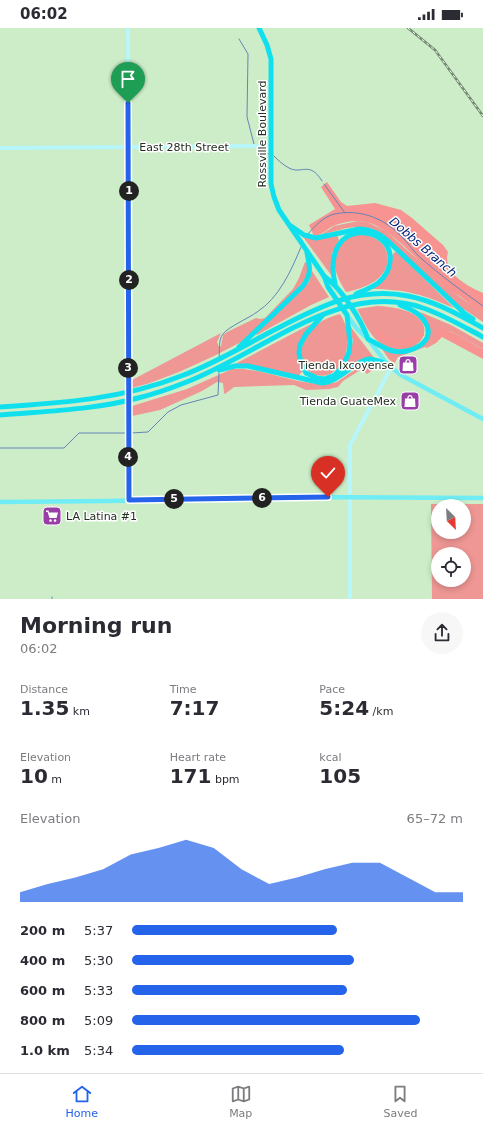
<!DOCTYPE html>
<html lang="en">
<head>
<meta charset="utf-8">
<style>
	:root { --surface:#fff; --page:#f7f7f7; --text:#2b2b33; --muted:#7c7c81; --line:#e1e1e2; --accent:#2563eb }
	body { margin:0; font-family:"DejaVu Sans",sans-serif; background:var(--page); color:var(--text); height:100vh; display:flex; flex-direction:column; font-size:15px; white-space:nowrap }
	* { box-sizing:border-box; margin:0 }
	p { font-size:13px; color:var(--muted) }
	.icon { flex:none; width:22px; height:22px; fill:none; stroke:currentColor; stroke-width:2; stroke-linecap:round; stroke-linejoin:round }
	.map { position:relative; height:571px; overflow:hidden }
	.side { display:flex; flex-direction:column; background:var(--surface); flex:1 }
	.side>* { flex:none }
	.needle { width:26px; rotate:156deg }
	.buttons { position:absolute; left:431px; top:471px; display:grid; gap:8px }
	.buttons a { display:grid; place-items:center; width:40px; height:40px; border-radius:50%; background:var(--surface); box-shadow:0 2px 6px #0003; font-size:20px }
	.pin { position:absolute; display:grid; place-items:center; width:34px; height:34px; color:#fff; margin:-41px -17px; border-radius:50% 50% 50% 0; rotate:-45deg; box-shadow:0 0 4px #0007 }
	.pin .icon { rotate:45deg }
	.km { position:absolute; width:20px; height:20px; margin:-10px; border-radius:50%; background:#222; color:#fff; font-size:11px; line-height:20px; text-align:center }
	.round { display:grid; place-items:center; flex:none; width:42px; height:42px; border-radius:21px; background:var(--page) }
	.summary { display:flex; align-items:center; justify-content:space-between; height:68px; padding:0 20px }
	h1 { font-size:22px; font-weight:700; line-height:30px }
	.stats { display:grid; grid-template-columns:repeat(3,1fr); gap:6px; height:68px; padding:4px 20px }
	.stats div { display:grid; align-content:center }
	.stats b { font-size:20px; font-weight:700 }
	.stats small { font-size:11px; font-weight:400 }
	.stats p { font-size:11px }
	.chart { height:112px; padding:8px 20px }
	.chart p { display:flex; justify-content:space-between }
	.chart svg { width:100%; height:72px; margin-top:4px; fill:var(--accent); opacity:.7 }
	ul { padding:0 20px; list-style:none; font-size:13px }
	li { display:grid; grid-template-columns:64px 48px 1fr; align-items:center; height:30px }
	li i { height:10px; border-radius:5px; background:var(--accent) }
	.status { display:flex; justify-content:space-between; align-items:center; height:28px; padding:0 20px; background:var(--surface); direction:ltr }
	.status svg { height:11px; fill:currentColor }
	.menu { display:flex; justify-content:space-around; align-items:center; height:56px; border-top:1px solid var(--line); background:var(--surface); font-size:11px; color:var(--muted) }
	.menu a { display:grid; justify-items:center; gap:2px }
	.menu .on { color:var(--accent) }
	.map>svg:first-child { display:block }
	.green { fill:#ee9794; fill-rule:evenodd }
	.forest { fill:#f79390 }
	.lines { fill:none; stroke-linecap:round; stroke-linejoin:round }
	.stream { stroke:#6485b6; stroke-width:1 }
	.secondary { stroke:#b7f6fa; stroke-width:4 }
	.primary { stroke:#70ecf4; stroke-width:4.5 }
	.highway { stroke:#10e0ed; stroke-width:5 }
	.rail-casing { stroke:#72886f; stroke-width:2.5 }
	.rail { stroke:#fff; stroke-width:1; stroke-dasharray:3; stroke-linecap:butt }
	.route-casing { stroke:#fff; stroke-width:8 }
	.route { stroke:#2563eb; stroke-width:5 }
	.labels { text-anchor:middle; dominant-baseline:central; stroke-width:3; stroke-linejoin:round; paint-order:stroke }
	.street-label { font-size:11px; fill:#222e20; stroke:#fff }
	.poi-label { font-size:11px; fill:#222e20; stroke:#fff; text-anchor:end }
	.water-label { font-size:12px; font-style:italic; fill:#00247a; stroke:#fff }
</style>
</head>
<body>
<div class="status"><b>06:02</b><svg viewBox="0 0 49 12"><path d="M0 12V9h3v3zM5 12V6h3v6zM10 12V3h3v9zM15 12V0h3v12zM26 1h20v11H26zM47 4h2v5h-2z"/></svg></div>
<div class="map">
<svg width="483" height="571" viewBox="0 0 483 571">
	<rect width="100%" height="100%" fill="#ccedc8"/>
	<g class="green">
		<path d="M358 193 367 194 386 203 426 239 443 257 483 285V294L459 278 375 202C356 195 340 202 321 207L334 198Z"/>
		<polygon points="301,206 306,210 337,207 339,212 332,225 331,247"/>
		<path d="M365 206C370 208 375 210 379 213 393 224 389 244 375 253 366 259 356 262 346 264 337 249 330 236 339 220 342 215 344 211 349 208 354 206 360 207 365 206Z"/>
		<path d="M395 224H397L454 280C424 267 405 261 372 261L378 256 392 231V227Z"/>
		<polygon points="305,234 308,235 307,248 299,259 243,313 214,328 179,344 150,355 132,360 132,352 221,305 217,314 219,319 221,318 223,307 227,304 256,290 260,291 265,290 293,261 299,250"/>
		<polygon points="312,243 329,269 311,277 257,307 256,305 309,254"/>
		<path d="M377 278C459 281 418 343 379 314 369 307 363 291 357 281Z"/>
		<polygon points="420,284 451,297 483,315 483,321 450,303 425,319 398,329 394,336 388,330 380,318 400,325 426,314 425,291"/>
		<path d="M340 286C348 298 349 310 346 324 344 333 339 341 330 346 311 354 296 334 303 316 305 309 312 301 318 296 324 291 332 288 340 286Z"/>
		<polygon points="311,296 300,314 303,343 298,348 235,336"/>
		<polygon points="350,298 375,331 347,340 345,338 353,314"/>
		<polygon points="366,334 374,334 379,337 367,346 362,341 343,353 338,359 333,360 330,361 306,362 294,357 234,359 225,366 224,365 223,355 217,354 202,363 160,382 132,388 132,378 187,361 232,341 243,341 258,343 298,353 324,357 337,354"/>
		<path d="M431 476H483V571H432ZM438 478H464V504H438ZM438 526H464V552H438Z"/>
	</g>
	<g class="forest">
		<path d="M327 154 341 174 347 178 375 175 401 182 412 190 443 217 448 224C442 245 467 258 483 265V285C475 281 468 274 461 269 455 265 448 262 443 257 423 239 386 191 357 193 349 193 340 195 333 198 326 202 322 207 314 208L309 197 335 181 321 159Z"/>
		<path d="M437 300C448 299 472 316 483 321V331L442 309 436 315 427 320 425 319 435 312Z"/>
		<path d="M377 301 380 302 388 310 396 311 398 313 402 311H408L420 304H423L424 307C416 319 399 323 386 315 382 313 378 308 375 304Z"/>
	</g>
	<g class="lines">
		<g class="stream">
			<polyline points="239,11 248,26 247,89 254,116"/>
			<polyline points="257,120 260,125 269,126"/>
			<path d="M274 128C278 132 283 137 289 140 302 147 309 132 322 153"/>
			<polyline points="324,156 345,185"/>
			<path d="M308 206C315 198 324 188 335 186 358 181 382 189 399 206 408 214 413 224 422 231 441 248 462 263 483 278"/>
			<path d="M219 330C220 322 218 312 223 306 228 299 249 290 257 284 279 270 291 243 301 219"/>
			<polyline points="131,405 148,404 168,384 181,377 218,367 219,345"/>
			<polyline points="0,420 64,420 79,405 128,405"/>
			<polyline points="52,571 52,569"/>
		</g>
		<g class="secondary">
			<polyline points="128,0 129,472"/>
			<polyline points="0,120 271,118"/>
			<polyline points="350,571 350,417 391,340"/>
		</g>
		<g class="primary">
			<polyline points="347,287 357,301 368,311 387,336 401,347 483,391"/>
			<polyline points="0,474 107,473 304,469 483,470"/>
		</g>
		<g class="highway">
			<polyline points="259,0 267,17 271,31 271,156 274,169 279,182 324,248 328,259 347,287 350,314 349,324 343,338 335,347 324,351 317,350 306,345 301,335 299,325 300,317 306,306 322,288"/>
			<path d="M291 198 304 207 316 210 359 201C371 201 379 205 388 213L464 285 473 291"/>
			<path d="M324 248C341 260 361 291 368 311 376 315 384 321 393 323 409 327 438 314 425 294 420 285 410 281 400 277"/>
			<path d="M335 256C320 187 395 196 390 234 389 242 384 250 378 255 371 260 363 263 356 266"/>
			<path d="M239 319 302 259C312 247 310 239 307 225"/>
			<path d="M219 342 235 338H248L322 355C341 353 354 333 369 331 375 331 381 334 387 336"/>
			<path d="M0 379C62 375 123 371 181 348 214 336 245 317 276 301 319 279 358 258 408 268 435 273 459 287 483 300"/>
			<path d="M0 387C46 383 94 382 138 370 154 366 169 361 184 355 260 327 339 251 423 280 444 287 464 299 483 309"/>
		</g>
		<defs>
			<polyline id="rail" points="408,0 435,22 483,88"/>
		</defs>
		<use href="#rail" class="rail-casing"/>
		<use href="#rail" class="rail"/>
	</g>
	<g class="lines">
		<defs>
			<polyline id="route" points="128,75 129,472 328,469"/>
		</defs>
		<use href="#route" class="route-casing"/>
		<use href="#route" class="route"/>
	</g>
	<defs>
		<symbol id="shop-square" viewBox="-11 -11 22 22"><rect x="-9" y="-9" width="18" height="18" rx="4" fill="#993da7" stroke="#fff"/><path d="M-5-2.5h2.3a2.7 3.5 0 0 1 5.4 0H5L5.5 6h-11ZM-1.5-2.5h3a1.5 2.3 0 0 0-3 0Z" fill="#fff"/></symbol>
		<symbol id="supermarket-square" viewBox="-11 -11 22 22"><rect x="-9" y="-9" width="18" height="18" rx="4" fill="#993da7" stroke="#fff"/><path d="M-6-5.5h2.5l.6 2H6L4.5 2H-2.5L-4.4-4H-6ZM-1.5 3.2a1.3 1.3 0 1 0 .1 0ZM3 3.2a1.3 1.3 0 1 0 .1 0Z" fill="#fff"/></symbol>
	</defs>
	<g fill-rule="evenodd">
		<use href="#shop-square" x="397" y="326" width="22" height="22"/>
		<use href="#shop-square" x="399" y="362" width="22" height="22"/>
		<use href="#supermarket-square" x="41" y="477" width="22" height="22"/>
	</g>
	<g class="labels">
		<g class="street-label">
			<text transform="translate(262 106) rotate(-90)">Rossville Boulevard</text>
			<text x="184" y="119">East 28th Street</text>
		</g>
		<g class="poi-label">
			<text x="394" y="337">Tienda Ixcoyense</text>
			<text x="396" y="373">Tienda GuateMex</text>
			<text x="66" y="488" text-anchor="start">LA Latina #1</text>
		</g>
		<g class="water-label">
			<text transform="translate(423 219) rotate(41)">Dobbs Branch</text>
		</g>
	</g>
</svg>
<div class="buttons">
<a><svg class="needle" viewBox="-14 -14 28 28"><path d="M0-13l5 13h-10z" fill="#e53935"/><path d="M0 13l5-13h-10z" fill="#7c7c81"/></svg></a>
<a><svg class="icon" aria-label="locate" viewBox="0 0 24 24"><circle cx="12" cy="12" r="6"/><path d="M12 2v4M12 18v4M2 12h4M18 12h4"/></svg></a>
</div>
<div class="pin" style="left:128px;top:75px;background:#1e9e55"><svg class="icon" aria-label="arrive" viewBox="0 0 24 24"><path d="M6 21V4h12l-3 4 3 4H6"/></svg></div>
<div class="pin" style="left:328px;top:469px;background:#d93025"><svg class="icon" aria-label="check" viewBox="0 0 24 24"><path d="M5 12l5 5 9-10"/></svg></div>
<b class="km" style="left:129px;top:163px">1</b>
<b class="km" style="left:129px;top:252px">2</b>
<b class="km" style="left:128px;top:340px">3</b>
<b class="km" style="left:128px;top:429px">4</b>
<b class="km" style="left:174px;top:471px">5</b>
<b class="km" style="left:262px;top:470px">6</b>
</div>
<section class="side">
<div class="summary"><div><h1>Morning run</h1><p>06:02</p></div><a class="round"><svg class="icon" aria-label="share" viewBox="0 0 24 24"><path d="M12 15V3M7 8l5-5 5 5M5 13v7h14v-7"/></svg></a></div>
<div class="stats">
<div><p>Distance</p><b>1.35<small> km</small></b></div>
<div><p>Time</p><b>7:17</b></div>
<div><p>Pace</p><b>5:24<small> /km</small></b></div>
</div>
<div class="stats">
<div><p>Elevation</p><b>10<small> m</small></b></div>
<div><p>Heart rate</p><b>171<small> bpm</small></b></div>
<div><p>kcal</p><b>105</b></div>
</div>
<div class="chart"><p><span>Elevation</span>65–72 m</p>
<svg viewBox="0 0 160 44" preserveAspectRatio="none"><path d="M0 44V38L10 33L20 29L30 24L40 15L50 11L60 6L70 11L80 24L90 33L100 29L110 24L120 20L130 20L140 29L150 38L160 38V44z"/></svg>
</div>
<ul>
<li><b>200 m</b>5:37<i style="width:62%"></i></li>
<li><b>400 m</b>5:30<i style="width:67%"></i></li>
<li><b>600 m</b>5:33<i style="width:65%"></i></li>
<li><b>800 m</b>5:09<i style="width:87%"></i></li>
<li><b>1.0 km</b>5:34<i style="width:64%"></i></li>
</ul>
</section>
<nav class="menu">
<a class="on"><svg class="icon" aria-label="home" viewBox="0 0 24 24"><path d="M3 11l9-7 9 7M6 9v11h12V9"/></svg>Home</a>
<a><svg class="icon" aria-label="map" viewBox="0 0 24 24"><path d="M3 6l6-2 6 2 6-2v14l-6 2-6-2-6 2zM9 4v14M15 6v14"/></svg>Map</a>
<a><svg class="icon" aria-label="saved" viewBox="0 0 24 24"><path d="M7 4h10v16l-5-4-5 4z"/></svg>Saved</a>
</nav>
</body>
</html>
